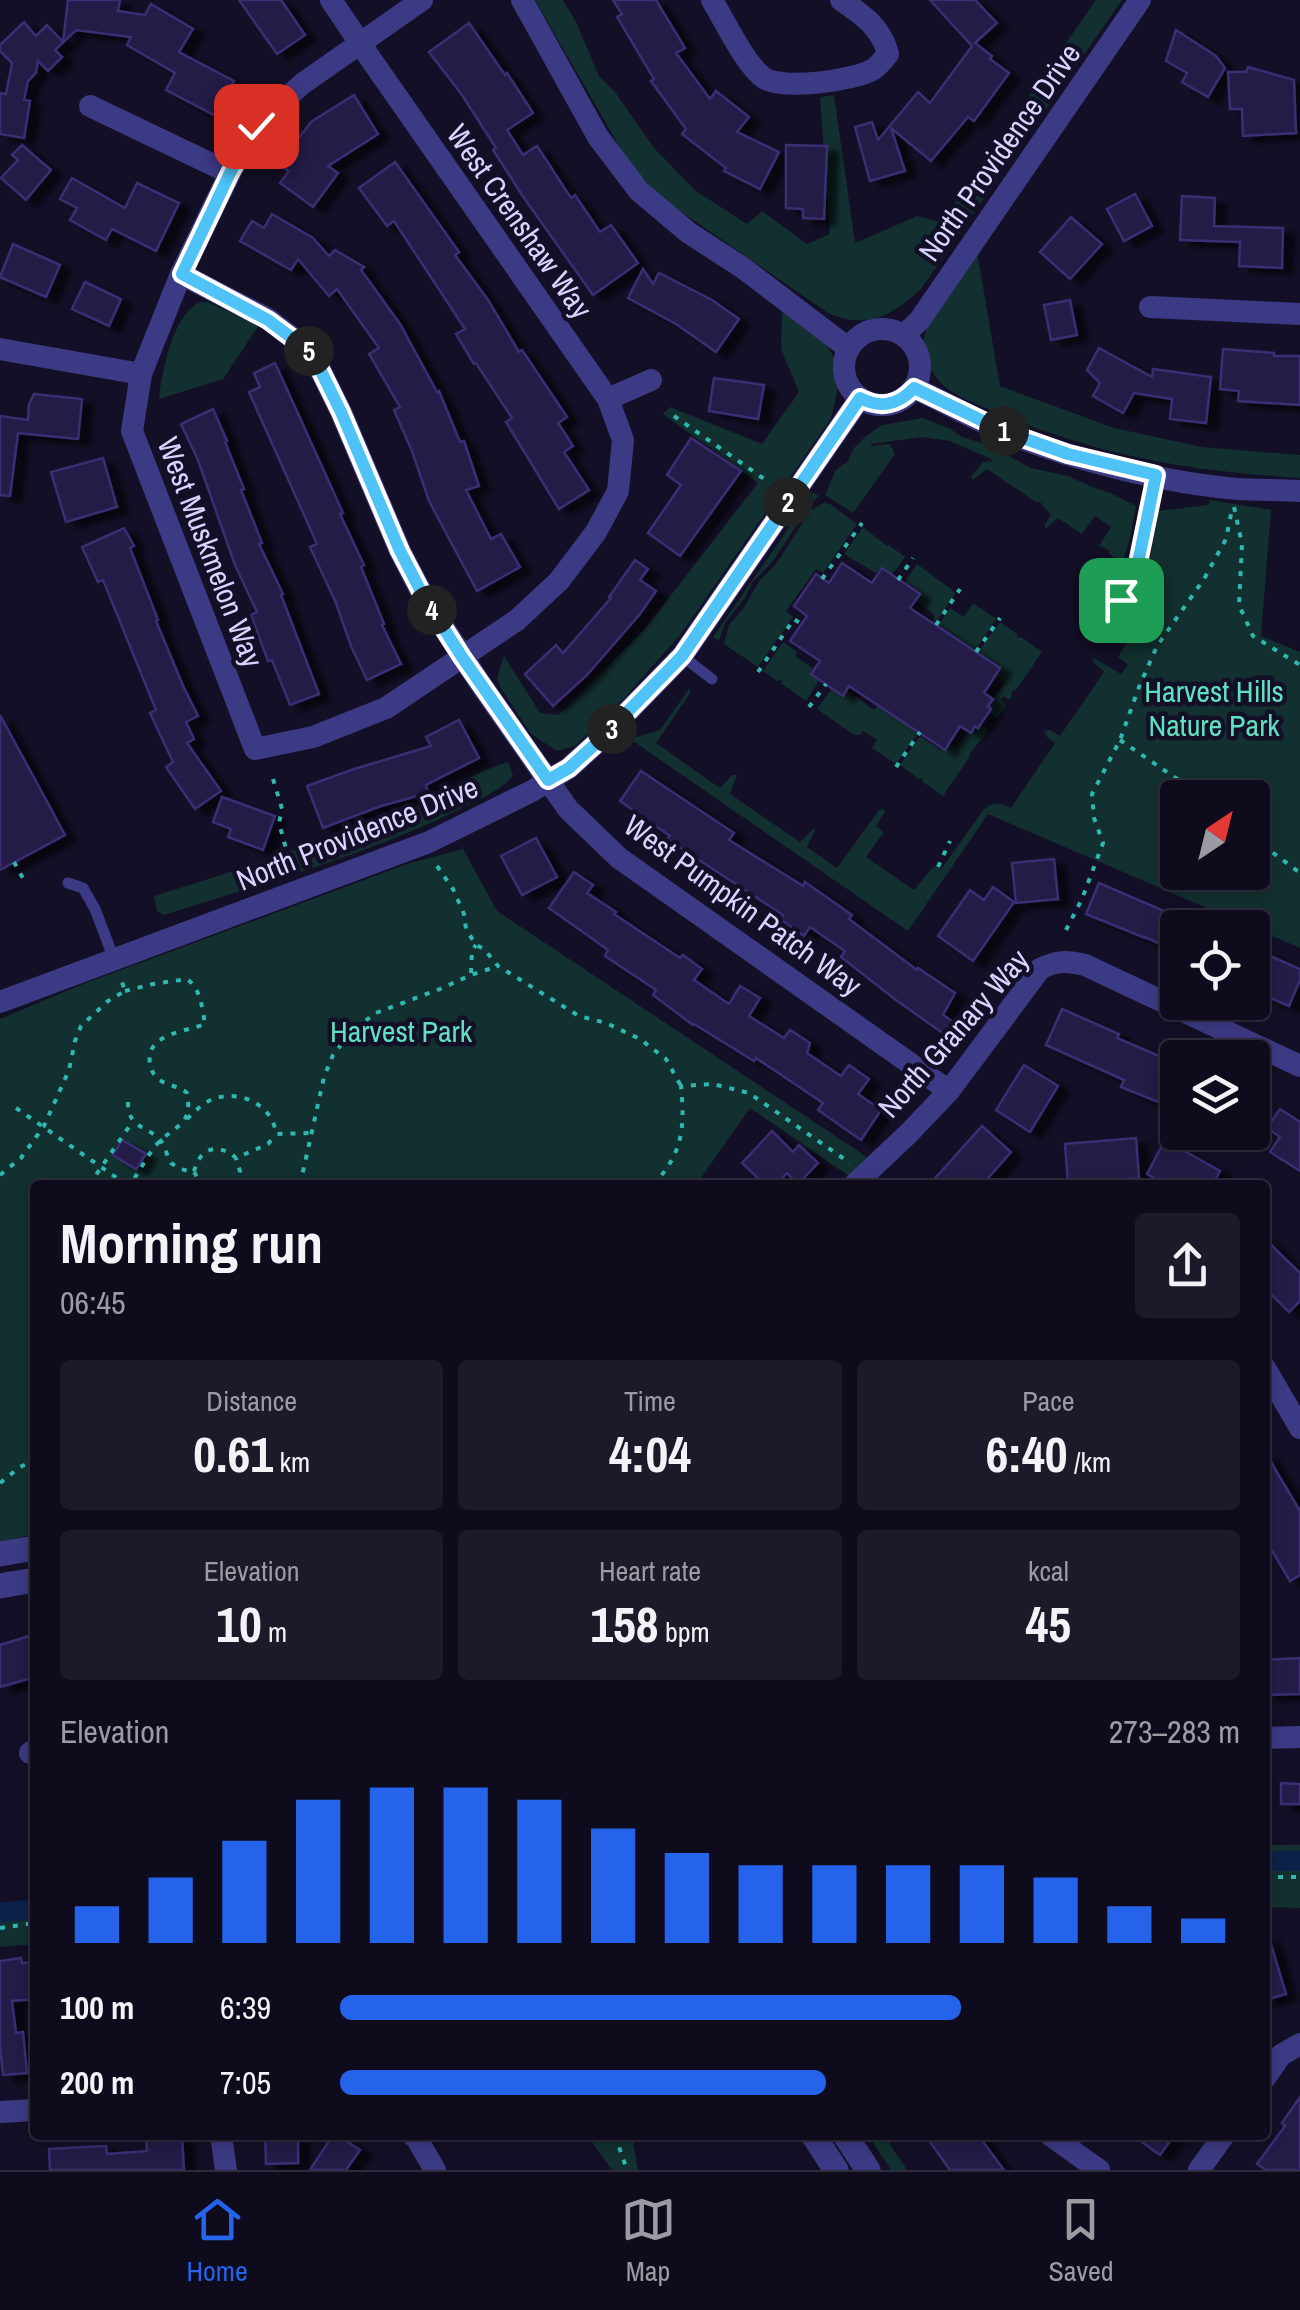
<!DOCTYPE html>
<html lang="en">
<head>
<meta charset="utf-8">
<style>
	:root { --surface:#0e0b1c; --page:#1c1929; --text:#f1f3f6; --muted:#9b9ba3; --line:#2e2b3b; --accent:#2563eb }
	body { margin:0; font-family:"Archivo Narrow",sans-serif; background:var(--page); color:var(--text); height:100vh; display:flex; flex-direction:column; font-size:38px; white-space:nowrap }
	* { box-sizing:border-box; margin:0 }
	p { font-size:32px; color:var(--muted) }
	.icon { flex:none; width:55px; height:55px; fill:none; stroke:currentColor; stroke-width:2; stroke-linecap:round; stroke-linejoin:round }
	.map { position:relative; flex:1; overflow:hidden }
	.drawer { position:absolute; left:30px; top:1180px; width:1240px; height:960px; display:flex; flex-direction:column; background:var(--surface); border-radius:10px; box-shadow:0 5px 15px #0003,0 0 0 2px var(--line) }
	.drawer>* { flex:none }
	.needle { width:65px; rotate:35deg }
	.controls { position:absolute; left:1160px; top:780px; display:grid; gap:20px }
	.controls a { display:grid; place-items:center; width:110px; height:110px; border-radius:10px; background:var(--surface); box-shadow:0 5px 15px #0003,0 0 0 2px var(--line); font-size:50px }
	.pin { position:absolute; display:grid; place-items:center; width:85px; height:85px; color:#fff; margin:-42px; border-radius:20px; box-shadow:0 5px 15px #0006 }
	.km { position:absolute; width:50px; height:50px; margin:-25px; border-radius:50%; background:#222; color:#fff; font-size:28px; line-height:50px; text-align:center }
	.round { display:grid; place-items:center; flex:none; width:105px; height:105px; border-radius:10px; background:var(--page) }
	.summary { display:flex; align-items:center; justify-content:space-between; height:170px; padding:0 30px }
	h1 { font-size:55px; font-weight:700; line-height:75px }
	.metrics { display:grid; grid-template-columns:repeat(3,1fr); gap:15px; height:170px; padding:10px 30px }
	.metrics div { display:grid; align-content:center; border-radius:10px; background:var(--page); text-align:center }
	.metrics b { font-size:50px; font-weight:700 }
	.metrics small { font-size:28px; font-weight:400 }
	.metrics p { font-size:28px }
	.chart { height:280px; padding:20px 30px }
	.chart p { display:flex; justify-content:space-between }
	.chart svg { width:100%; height:180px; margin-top:10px; stroke:var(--accent); stroke-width:6 }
	ul { padding:0 30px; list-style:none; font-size:32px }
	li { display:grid; grid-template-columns:160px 120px 1fr; align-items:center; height:75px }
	li i { height:25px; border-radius:12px; background:var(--accent) }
	.tab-bar { display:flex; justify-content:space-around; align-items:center; height:140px; border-top:2px solid var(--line); background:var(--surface); font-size:28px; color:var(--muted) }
	.tab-bar a { display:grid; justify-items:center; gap:5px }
	.tab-bar .current { color:var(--accent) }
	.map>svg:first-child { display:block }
	.green { fill:#12302f; fill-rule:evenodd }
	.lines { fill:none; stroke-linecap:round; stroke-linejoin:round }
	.canal { stroke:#0c2248; stroke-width:20 }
	.building { fill:#241b47; stroke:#3b2d73; stroke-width:2.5; filter:url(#shadow) }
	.path { stroke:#2fb8b0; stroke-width:4; stroke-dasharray:5 8; stroke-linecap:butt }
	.service { stroke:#3d3a85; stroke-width:11 }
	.minor { stroke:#3d3a85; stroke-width:22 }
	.tertiary { stroke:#3d3a85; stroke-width:25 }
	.route-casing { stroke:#fff; stroke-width:20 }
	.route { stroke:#4fc3f7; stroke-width:12 }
	.labels { text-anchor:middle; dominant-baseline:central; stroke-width:9; stroke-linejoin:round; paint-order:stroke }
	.street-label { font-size:30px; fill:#d9d4ff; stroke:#130f26 }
	.park-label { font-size:30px; fill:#5fe0c0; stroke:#130f26 }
</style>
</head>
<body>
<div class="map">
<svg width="1300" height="2170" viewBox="0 0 1300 2170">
	<defs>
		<filter id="shadow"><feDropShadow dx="11" dy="6" stdDeviation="2.5" flood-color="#0009"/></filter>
	</defs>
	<rect width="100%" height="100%" fill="#130f26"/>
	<g class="green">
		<path d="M535 0H563L576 22 599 76 615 92 654 148 696 191 747 224 762 211 807 244 830 234 820 97 834 95 855 243 917 216 941 222 1096 0H1122L921 289C892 316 867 330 828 313L660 197 629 163Z"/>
		<path d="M977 252 1000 386 1114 428 1202 447 1300 455V478C1259 475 1219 472 1178 465 1113 455 1048 435 988 409 974 403 953 395 942 384 933 375 926 362 924 350 920 316 958 279 977 252Z"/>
		<path d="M201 302H207L259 325 223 379 159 399C161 373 174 311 201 302Z"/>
		<path d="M782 312C833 344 850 358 830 420L681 634 626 696 575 746 557 751 531 734 500 687 497 677 504 656 540 713 558 715 644 630 758 483 663 414 670 407 762 444 799 392 781 349Z"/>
		<path d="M923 418 950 429 962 437 989 445 1031 468 1068 476 1092 487 1110 493 1136 506C1131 530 1130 556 1112 574L1108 572 1116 559 1109 554V550L1099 546 1111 527 1095 516 1082 534 1058 518 1045 529V524L1051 515 1040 502H1036L987 469 973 480 971 477 982 463 987 461 992 462 993 460 950 441 921 437 871 444V446L890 444 895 454 853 513 825 495 836 470 848 461 854 448 865 437 882 425Z"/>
		<polygon points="813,493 819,496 803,511 795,528 773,561 752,583 745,598 725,623 719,641 713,637"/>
		<path d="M1210 500 1271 510 1261 636 1300 652V948L988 814 908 931 630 739 660 730 689 689 691 692 656 743 720 788 732 775H737L730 794 800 842 813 829 815 830 807 847 837 868 879 810 883 809 885 812 876 826 884 832 866 857 914 890 934 866 941 869 984 809C996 801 999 803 1011 808L1055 743 1047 737 1044 731 1050 730 1060 736 1104 672 1092 661 1094 658 1121 674 1128 665 1118 657 1158 594 1147 583 1146 580 1159 511 1208 505ZM1178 798H1252V872H1178Z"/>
		<polygon points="824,503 830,504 857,524 823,573 816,569 786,611 793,617 758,667 724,644 729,625 743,609 760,580 776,564 811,510"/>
		<polygon points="863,527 887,546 889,545 905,557 892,575 881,567 876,573 844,554"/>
		<polygon points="917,564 951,589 955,594 934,625 932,623 935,615 911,597 903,585"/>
		<polygon points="973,603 996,619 975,651 938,626 950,608 964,617"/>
		<polygon points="1000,622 1017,634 1017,638 1021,637 1042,652 1016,690 1013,690 1010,700 1004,696 1001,700 1006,705 997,718 990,712 991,708 988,706 1005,682 996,675 1000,668 977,653"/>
		<polygon points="783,642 797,652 795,656 812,668 810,673 819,681 806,701 782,684 781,680 777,681 763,671"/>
		<polygon points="832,688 846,690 874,710 880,703 920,731 896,764 872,748 877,740 863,731 860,735 854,735 817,709"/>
		<polygon points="980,725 989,730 970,753 970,756 943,796 923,782 922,778 919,779 900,765 920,736 941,750 948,743 956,748 967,732 971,733 975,726 978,728"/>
		<path d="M508 762 513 775C502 791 479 799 462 808 368 855 264 883 164 915L157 911 154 896C241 870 325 840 410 807 443 793 475 772 508 762Z"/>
		<polygon points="463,849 497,911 867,1157 852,1178 750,1108 696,1185 35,1185 35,1534 0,1542 0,1019 83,984 410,863"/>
		<polygon points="1265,1845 1300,1845 1300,1908 1265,1907"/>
		<polygon points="35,1903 35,1944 0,1947 0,1907"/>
		<polygon points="587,2135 632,2135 638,2170 612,2170"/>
		<polygon points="868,2135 884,2135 907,2170 891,2170"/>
	</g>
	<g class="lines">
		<g class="canal">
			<polyline points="1265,1861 1300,1861"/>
			<polyline points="0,1913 35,1909"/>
		</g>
	</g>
	<g class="building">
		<polygon points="68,0 120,0 118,11 145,15 151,4 193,29 179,52 234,81 216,116 166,90 175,73 127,45 131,37 76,30 55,50 62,57 48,71 38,61 36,73 28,81 24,100 30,101 24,138 0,134 0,93 6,94 12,63 0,51 0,45 24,22 36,36 47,25 63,42"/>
		<polygon points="239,0 281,0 305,35 277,54"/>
		<polygon points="613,0 656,0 685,48 676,53 710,99 716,91 749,117 737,132 779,152 760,189 724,171 726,168 682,134 686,129 651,81 654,79 617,17 622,14"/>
		<polygon points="930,0 975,0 997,23 975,43 992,56 990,59 1009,73 974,121 968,117 931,161 891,128 905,171 870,181 855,127 872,122 878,140 918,92 930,103 972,46"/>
		<polygon points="469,23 505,75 507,73 533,113 507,130 523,155 537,146 571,198 575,195 600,232 611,225 638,263 593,295 524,198 493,150 496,148 462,95 429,52"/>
		<polygon points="1176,30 1216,56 1225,68 1208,97 1182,82 1187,73 1166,61"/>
		<polygon points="1248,67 1294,80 1296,133 1243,136 1242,109 1230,109 1228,72 1246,72"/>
		<polygon points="354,95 378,134 328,166 338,173 313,207 280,183 289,171 279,164 311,122"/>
		<polygon points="22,145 51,170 26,200 1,178 18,160 12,155"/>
		<polygon points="786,145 827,146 824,219 803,218 803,209 786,208"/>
		<polygon points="395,162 459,252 455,255 488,300 519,352 522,350 567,417 558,423 573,446 564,452 589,490 559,509 506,422 512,418 476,363 474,364 456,334 465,329 394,221 387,226 359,188"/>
		<polygon points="72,178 125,208 137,183 179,203 156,251 112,229 106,240 70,220 77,208 60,199"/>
		<polygon points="1135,194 1152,226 1124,241 1107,209"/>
		<polygon points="1182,196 1215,198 1214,226 1283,228 1282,268 1239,266 1240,242 1180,240"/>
		<polygon points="272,214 313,238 329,256 335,250 364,267 361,270 400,324 437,392 439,391 460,442 464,441 479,486 466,490 491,539 501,534 520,567 477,591 429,501 412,451 394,410 400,407 369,354 379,348 337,289 329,296 298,259 291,270 240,241 252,221 264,228"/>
		<polygon points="1071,217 1102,244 1070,279 1040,252"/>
		<polygon points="13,244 60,265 46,297 0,277"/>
		<polygon points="643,269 653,284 659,273 712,300 739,319 716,352 676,324 628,298"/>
		<polygon points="85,282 121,299 109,326 72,309"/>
		<polygon points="1070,300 1077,335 1051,340 1044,305"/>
		<polygon points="1099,348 1152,377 1153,369 1211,377 1206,423 1170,419 1172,399 1134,393 1123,413 1093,396 1100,383 1087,370"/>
		<polygon points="1223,349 1274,353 1274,356 1300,356 1300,405 1238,401 1239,391 1220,389"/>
		<polygon points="275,363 343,513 340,514 364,565 361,567 384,624 382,625 401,664 367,680 351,646 336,603 310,547 317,544 249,392 260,387 254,373"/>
		<polygon points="714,378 764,385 758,419 709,411"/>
		<polygon points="34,394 82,399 78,439 18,433 10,496 0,495 0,416 28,420 29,404"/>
		<polygon points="213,409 227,441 225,442 244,489 241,490 262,543 259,544 283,594 281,595 319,694 290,705 272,660 268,661 251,615 257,612 235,565 198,460 181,424"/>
		<polygon points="691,438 741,471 680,556 648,533 681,485 667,475"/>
		<polygon points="103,458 117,507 66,522 51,472"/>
		<polygon points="124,528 134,546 130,548 158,620 156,621 184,688 198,716 186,722 194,739 187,743 221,791 195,809 166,767 173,762 150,713 156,710 103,580 98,582 82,547"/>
		<polygon points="635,560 648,569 640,580 656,591 640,614 587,675 553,706 525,674 556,645 563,653 611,598 609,597"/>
		<polygon points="842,563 872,583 882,568 920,594 910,608 1000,668 984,693 993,699 988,706 991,709 978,728 975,726 971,733 960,726 945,750 849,686 843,696 811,674 820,661 790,641 807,616 794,606 816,574 829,583"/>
		<polygon points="0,715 65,835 0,870"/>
		<polygon points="459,720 479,758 426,785 428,793 381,806 323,828 307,786 354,769 431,746 426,737"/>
		<polygon points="641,771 734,833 729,840 803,886 805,882 852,915 849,919 917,970 918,968 955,993 943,1015 952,1021 944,1034 896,1000 841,957 845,951 810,927 804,936 780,919 783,915 667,839 670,836 620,801"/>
		<polygon points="222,797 275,816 263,850 228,837 231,829 213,822"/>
		<polygon points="536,838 557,877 522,895 501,856"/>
		<polygon points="1054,859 1058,899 1016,903 1012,863"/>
		<polygon points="574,872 593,885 587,893 616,912 614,914 680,958 683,955 702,969 694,980 729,1004 740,986 760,998 749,1016 784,1038 790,1030 810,1043 807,1053 841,1076 849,1065 869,1079 858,1094 881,1110 861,1140 818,1110 823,1103 756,1058 754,1061 694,1024 693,1025 653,995 656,990 605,956 608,950 549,908"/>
		<polygon points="1099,883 1178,917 1178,952 1145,937 1145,938 1086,914"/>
		<polygon points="993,887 1014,902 973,961 938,936 970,890 984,900"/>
		<polygon points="1252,948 1300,969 1300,980 1289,1006 1252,990"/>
		<polygon points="1062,1009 1119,1034 1117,1038 1178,1064 1178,1110 1121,1087 1124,1080 1046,1045"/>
		<polygon points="1024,1065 1058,1086 1030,1132 996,1110"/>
		<polygon points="1280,1109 1300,1122 1300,1171 1270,1152 1280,1137 1267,1128"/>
		<polygon points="982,1126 1011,1152 982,1185 929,1185"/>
		<polygon points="772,1131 793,1152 799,1145 818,1163 798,1184 787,1173 775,1185 765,1185 742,1163"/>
		<polygon points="1136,1138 1139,1178 1068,1184 1065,1144"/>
		<polygon points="122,1140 146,1154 136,1169 113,1155"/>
		<polygon points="1165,1140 1220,1171 1212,1185 1167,1185 1147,1174"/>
		<polygon points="1265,1239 1300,1273 1300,1301 1289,1312 1265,1288"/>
		<polygon points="1265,1452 1300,1511 1300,1575 1290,1581 1265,1539"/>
		<polygon points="35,1634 35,1677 0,1687 0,1645"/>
		<polygon points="1300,1658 1300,1694 1265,1695 1265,1660"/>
		<polygon points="1281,1783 1300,1784 1300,1804 1281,1804"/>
		<polygon points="1265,1938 1269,1938 1286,1994 1265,2000"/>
		<polygon points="21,1958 22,1963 35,1962 35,1999 12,2001 16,2033 23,2032 27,2073 3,2075 0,2046 0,1961"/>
		<polygon points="1300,2097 1300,2170 1266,2170 1257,2164 1285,2126 1282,2123"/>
		<polygon points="265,2135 298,2135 298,2163 266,2164"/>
		<polygon points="333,2135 337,2135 360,2150 346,2170 310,2170"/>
		<polygon points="925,2135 978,2135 1004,2170 950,2170"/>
		<polygon points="1132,2135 1174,2135 1160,2155"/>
		<polygon points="182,2136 184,2170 50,2170 49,2149 106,2146 107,2154 147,2151 146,2139"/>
	</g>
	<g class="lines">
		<g class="path">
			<polyline points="674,416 770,483"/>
			<polyline points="1234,507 1242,544 1239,605 1253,636 1300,665"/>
			<polyline points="822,579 862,523"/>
			<polyline points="898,580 913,558"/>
			<polyline points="936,625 960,589"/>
			<polyline points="976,652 1000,618"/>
			<polyline points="758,672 794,619 801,624"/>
			<polyline points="809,707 826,684"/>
			<polyline points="1120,740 1205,798"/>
			<polyline points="896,767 920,732"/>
			<polyline points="273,779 282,809 279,823 291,867"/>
			<polyline points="1252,837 1300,873"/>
			<polyline points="14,862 25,882"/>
			<polyline points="437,866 453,889 464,914 466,929 476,945 484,949 498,966 579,1016 606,1023 640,1039 666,1059 681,1086"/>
			<polyline points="938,867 950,841"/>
			<polyline points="1066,930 1082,899 1103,843 1094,818 1092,794 1120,740 1139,687 1157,646 1204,579 1226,539 1232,509"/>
			<polyline points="471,973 472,950 476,945"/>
			<path d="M125 991 153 984 187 979C201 989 202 1008 205 1024 186 1032 145 1033 150 1064 151 1069 153 1074 157 1078 166 1086 178 1085 187 1093 193 1126 176 1124 157 1144 147 1156 139 1172 130 1185"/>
			<path d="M128 1102C128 1129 147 1125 160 1140 165 1145 167 1157 171 1163L180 1169 194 1172C199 1148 218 1142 236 1158L268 1144 276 1134"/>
			<polyline points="16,1108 127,1185"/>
			<path d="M187 1119C195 1111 203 1103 213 1099 240 1089 273 1105 276 1134L310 1133"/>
			<polyline points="194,1172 202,1185"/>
			<polyline points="0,1175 21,1158 44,1126 69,1070 75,1041 81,1026 108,1001 125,991 121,979"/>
			<polyline points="89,1185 133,1121"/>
			<polyline points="236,1185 240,1171 236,1158"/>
			<polyline points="300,1185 324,1077 333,1055 341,1045 373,1014 440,989 471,975 498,966"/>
			<path d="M653 1185C683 1153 685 1128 681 1086L713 1084 749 1093 850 1163"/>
			<polyline points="0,1483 20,1467 35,1460"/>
			<polyline points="1265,1877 1300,1877"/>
			<polyline points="0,1928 35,1923"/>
			<polyline points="615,2135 627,2170"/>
		</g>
		<g class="service">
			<polyline points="1121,600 1138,563 1156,475"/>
			<polyline points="682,656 712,679"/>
			<polyline points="68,883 83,888 95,909 114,959"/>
		</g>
		<g class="minor">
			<polyline points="331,0 370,58 608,399 623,440 618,491 596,532 559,581 517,620 386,708 313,737 255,749 132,431 141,374 181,274 230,173 256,126 302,84 422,0"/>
			<polyline points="522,0 598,137 639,191 689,233 743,268 848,348"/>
			<path d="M712 0C724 20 746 66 764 78 782 90 852 81 872 70 878 67 883 60 888 54 881 27 863 15 841 0"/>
			<polyline points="90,106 230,173"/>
			<polyline points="181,274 268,319 312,353 341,412 400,551 425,599 480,683 568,809 619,858 949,1091"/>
			<polyline points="1150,307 1300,314"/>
			<circle cx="882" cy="367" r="38"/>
			<polyline points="904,335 919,321 1140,0"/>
			<polyline points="0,349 141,374"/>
			<path d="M914 388C945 402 974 419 1005 432 1072 460 1166 483 1238 489 1259 490 1279 490 1300 491"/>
			<polyline points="608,399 651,380"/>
			<polyline points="0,1002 429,842 532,791 569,768 602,738 682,656 860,398"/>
			<path d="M854 1185 909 1133 949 1091 1040 969C1057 960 1068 961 1085 965L1300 1066"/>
			<polyline points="1265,1368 1300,1428"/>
			<polyline points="1265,1738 1300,1737"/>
			<polyline points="30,1753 35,1749"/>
			<polyline points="1265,2078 1281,2055 1300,2044"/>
			<polyline points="0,2112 35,2110"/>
			<polyline points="221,2135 226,2170"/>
			<polyline points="412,2135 417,2139 435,2170"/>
			<polyline points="1050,2135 1099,2170"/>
			<polyline points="1199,2170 1224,2135"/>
		</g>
		<g class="tertiary">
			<polyline points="0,1554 35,1548"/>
			<polyline points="0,1586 35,1580"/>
			<polyline points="813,2135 836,2170"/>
			<polyline points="845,2135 868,2170"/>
		</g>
	</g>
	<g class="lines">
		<defs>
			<path id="route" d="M256 126 230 173 182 274 268 320 312 353 341 412 400 551 425 599 462 657 548 780 569 768 602 738 682 656 860 398C881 409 898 405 914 388L1006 432 1068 454 1156 475 1138 563 1121 600"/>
		</defs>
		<use href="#route" class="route-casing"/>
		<use href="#route" class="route"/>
	</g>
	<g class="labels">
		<g class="street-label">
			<text transform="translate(999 152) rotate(-55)">North Providence Drive</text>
			<text transform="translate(520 221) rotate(55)">West Crenshaw Way</text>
			<text transform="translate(211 552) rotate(69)">West Muskmelon Way</text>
			<text transform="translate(357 833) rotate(-22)">North Providence Drive</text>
			<text transform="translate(743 905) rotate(36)">West Pumpkin Patch Way</text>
			<text transform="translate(953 1033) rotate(-49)">North Granary Way</text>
		</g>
		<g class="park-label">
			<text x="1214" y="691">Harvest Hills<tspan x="1214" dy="34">Nature Park</tspan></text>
			<text x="401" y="1031">Harvest Park</text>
		</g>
	</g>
</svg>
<div class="controls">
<a><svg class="needle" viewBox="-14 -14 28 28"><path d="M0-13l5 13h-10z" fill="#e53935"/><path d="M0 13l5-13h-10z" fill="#9b9ba3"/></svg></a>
<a><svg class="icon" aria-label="locate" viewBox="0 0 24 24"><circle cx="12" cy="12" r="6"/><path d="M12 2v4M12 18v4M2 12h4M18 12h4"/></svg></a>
<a><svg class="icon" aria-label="layers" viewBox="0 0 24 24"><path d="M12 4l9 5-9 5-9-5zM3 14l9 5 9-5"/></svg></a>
</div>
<div class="pin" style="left:1121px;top:600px;background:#1e9e55"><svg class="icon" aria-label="arrive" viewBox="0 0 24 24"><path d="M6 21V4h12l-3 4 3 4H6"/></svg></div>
<div class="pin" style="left:256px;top:126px;background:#d93025"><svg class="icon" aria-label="check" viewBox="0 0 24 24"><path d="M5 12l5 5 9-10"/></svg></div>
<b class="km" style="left:1004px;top:431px">1</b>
<b class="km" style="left:788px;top:502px">2</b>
<b class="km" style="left:612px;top:729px">3</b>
<b class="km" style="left:432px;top:610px">4</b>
<b class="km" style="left:309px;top:351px">5</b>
<section class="drawer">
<div class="summary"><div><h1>Morning run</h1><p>06:45</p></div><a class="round"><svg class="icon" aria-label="share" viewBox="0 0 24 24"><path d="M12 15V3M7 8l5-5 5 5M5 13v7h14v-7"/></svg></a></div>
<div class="metrics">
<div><p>Distance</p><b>0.61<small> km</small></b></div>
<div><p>Time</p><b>4:04</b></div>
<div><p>Pace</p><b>6:40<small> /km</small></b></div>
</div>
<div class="metrics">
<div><p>Elevation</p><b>10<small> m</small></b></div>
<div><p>Heart rate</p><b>158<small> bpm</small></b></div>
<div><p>kcal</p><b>45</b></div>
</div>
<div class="chart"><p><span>Elevation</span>273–283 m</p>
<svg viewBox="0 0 160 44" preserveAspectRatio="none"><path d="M5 44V35M15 44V28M25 44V19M35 44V9M45 44V6M55 44V6M65 44V9M75 44V16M85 44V22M95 44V25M105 44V25M115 44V25M125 44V25M135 44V28M145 44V35M155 44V38"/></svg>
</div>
<ul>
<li><b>100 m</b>6:39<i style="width:69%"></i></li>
<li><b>200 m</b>7:05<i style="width:54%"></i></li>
</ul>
</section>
</div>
<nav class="tab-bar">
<a class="current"><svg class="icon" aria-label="home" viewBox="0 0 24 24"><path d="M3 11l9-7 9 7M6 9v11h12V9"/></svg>Home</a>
<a><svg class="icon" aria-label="map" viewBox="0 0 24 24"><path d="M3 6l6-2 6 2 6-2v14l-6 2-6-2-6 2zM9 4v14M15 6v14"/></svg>Map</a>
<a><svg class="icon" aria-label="saved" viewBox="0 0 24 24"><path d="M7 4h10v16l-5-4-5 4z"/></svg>Saved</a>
</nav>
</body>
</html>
